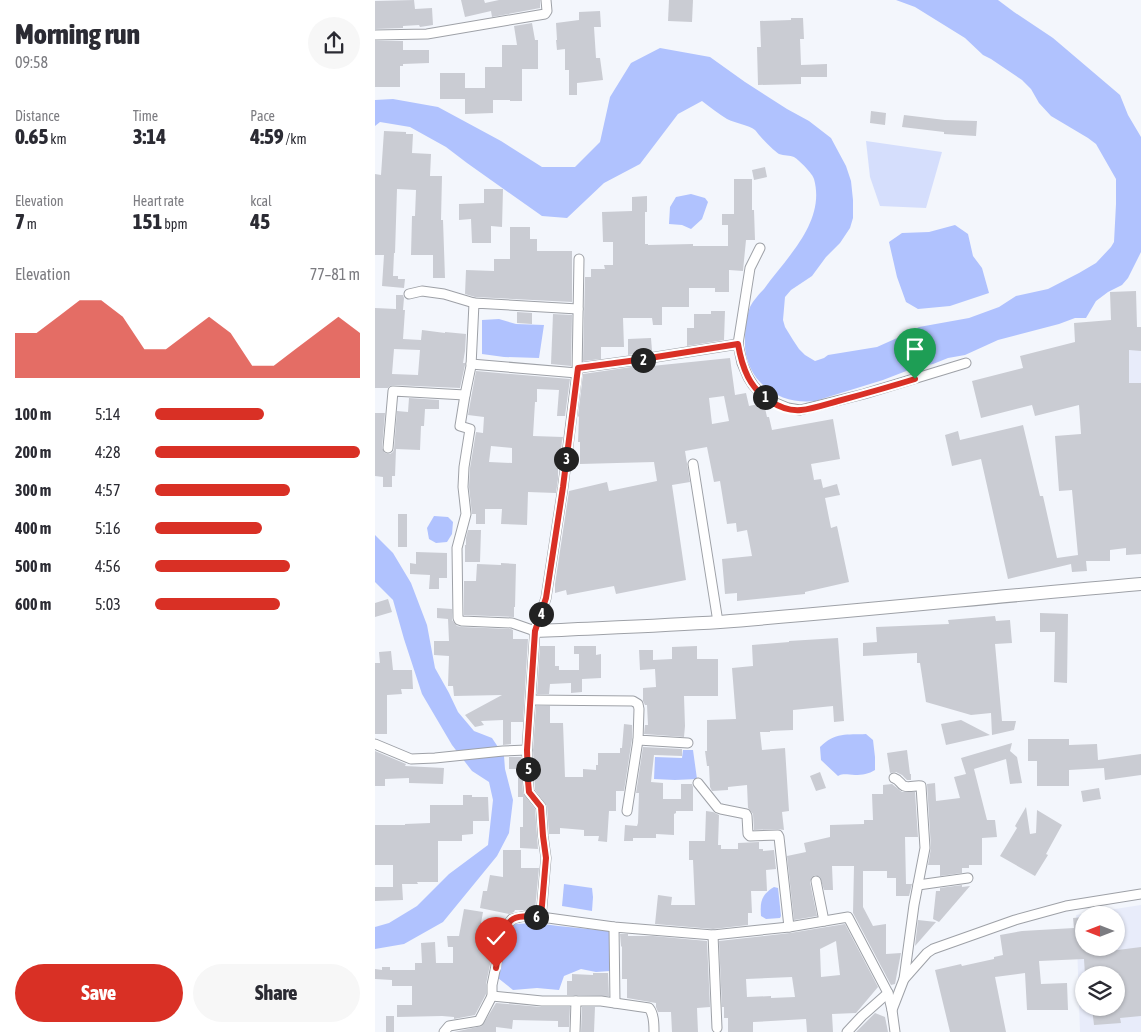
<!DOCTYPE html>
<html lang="en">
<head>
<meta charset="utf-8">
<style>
	:root { --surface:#fff; --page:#f7f7f7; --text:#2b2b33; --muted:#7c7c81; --accent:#d93025 }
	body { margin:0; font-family:"Asap Condensed",sans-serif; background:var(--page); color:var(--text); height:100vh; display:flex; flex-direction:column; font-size:19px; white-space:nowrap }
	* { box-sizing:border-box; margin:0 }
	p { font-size:16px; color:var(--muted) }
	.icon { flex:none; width:28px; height:28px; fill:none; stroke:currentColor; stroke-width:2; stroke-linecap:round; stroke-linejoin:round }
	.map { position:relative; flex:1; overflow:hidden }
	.sheet { display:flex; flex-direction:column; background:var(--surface); width:375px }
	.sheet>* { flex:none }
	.needle { width:32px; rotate:270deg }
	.buttons { position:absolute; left:700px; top:906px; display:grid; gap:10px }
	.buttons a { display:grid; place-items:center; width:50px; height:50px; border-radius:50%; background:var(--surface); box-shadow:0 1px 4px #0004; font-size:25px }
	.pin { position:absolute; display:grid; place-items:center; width:42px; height:42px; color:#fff; margin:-51px -21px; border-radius:50% 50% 50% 0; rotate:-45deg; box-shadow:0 0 5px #0007 }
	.pin .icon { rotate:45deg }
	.km { position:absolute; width:25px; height:25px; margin:-12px; border-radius:50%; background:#222; color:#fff; font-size:14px; line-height:25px; text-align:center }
	.round { display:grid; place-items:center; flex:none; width:52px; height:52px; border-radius:26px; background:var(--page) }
	.headline { display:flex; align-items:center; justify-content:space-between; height:85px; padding:0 15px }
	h1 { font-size:28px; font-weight:800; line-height:38px }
	.figures { display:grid; grid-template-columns:repeat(3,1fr); gap:8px; height:85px; padding:5px 15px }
	.figures div { display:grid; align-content:center }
	.figures b { font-size:21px; font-weight:800 }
	.figures small { font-size:14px; font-weight:400 }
	.figures p { font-size:14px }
	.chart { height:140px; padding:10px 15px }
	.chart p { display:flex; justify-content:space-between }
	.chart svg { width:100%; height:90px; margin-top:5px; fill:var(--accent); opacity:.7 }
	.action { display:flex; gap:10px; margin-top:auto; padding:10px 15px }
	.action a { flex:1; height:58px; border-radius:30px; background:var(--accent); color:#fff; font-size:20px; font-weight:800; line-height:58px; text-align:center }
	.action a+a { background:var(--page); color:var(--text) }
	ul { padding:0 15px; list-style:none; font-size:16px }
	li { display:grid; grid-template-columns:80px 60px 1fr; align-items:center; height:38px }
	li i { height:12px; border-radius:6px; background:var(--accent) }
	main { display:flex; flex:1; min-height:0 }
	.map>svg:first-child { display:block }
	.built { fill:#e8ecfa; fill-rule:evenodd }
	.green { fill:#d5defc }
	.water { fill:#b0c2fe }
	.building { fill:#caccd3; fill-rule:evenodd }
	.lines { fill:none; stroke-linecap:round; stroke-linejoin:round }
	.street-casing { stroke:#9ea1a7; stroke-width:11 }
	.secondary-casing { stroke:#9ea1a7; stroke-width:14 }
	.street { stroke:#fff; stroke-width:9 }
	.secondary { stroke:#fff; stroke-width:12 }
	.route-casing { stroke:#fff; stroke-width:10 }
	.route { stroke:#d93025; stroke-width:6 }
</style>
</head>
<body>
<main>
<section class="sheet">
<div class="headline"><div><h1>Morning run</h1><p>09:58</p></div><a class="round"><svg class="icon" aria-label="share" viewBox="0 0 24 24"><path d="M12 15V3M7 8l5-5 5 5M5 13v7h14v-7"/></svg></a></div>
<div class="figures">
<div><p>Distance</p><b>0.65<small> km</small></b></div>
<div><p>Time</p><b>3:14</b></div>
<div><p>Pace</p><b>4:59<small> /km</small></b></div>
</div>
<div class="figures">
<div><p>Elevation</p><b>7<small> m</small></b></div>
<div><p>Heart rate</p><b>151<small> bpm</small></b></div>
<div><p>kcal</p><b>45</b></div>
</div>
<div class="chart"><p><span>Elevation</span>77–81 m</p>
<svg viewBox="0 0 160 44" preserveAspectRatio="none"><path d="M0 44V22L10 22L20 14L30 6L40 6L50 14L60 30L70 30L80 22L90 14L100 22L110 38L120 38L130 30L140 22L150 14L160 22V44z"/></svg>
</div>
<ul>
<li><b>100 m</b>5:14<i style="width:53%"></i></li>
<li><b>200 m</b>4:28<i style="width:100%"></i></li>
<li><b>300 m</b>4:57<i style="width:66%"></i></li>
<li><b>400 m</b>5:16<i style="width:52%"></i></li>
<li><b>500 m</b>4:56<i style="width:66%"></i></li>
<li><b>600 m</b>5:03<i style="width:61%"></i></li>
</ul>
<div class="action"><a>Save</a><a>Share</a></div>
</section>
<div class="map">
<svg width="766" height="1032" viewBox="0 0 766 1032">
	<rect width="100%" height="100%" fill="#f3f6fc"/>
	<g class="built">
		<polygon points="732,350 766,350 766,423"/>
		<path d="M766 905V1032H705L701 915ZM709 915H741V948H709ZM709 975H741V1008H709Z"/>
	</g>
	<polygon class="green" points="491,141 567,152 551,208 505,206 495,177"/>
	<g class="water">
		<path d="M521 0H623L639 12 678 38 745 95 753 115 766 137V252L753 278 747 285 733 292 721 301 711 318H700L684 324 623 340 590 355 573 358 558 364 539 368 508 380 440 401C419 403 401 398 385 382 375 372 369 355 370 341 370 330 371 318 375 307 378 301 384 294 389 289 411 258 451 222 439 179 438 174 424 160 419 157 415 155 409 156 404 154 399 151 389 141 385 136 383 134 382 132 380 130 374 125 360 123 352 119 344 114 335 107 327 101L303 114 265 164 229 183 192 218 167 216 92 163 71 147 35 127 5 122 0 126V100L18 99 63 107 126 141 167 167H200L225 142 235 97 256 63 285 48 335 57 370 82 412 109 434 121 456 138 471 166 476 181 478 200V218L475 228 465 243 451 257 437 276 416 290 410 297 408 320 410 327 418 340 424 349 430 355 440 361 449 358 453 355 502 347 531 334 544 327 594 318 624 307 641 296 673 289 704 273 721 263 736 247 739 242 741 204V179L721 144 713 138 676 116 664 103 656 89 647 80 616 59 608 55 590 38 540 7Z"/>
		<polygon points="316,194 330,198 333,202 327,219 316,229 307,225 294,224 295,207 301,197"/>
		<polygon points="580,225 593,234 598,256 607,268 614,293 575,306 543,309 531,302 522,277 514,242 527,233 554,232"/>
		<polygon points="124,319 141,324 169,325 164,358 129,357 107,354 107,320"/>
		<polygon points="59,516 73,517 78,522 77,534 72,542 61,543 54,539 52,528"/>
		<polygon points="0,535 18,553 36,583 52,625 60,668 74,693 83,712 99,731 117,738 129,756 130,769 138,800 134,833 122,856 68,922 29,944 0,949 0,927 14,923 42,906 74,874 113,845 118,800 114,782 97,771 77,745 47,694 29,639 18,600 0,582"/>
		<path d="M491 734 498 740 500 757V770C494 774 487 775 480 775 473 775 469 773 463 776L446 760 445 747C460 732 472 735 491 734Z"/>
		<polygon points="308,750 318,750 322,779 300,780 279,779 280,757 307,758"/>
		<polygon points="189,884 217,888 218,897 217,911 187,906"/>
		<path d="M399 887 403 888 406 916 405 918 391 919 386 916C385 902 386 895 399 887Z"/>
		<polygon points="161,923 183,926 234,931 235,971 221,972 206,969 189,976 184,990 162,988 138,990 123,978 130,942 140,924"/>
	</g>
	<g class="building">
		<polygon points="39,0 40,9 57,8 58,25 45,27 44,25 28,26 28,28 0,29 0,1"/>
		<polygon points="86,0 109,0 110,3 124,0 165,0 165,8 117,17 116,11 90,17"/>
		<polygon points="294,0 318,0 317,22 293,21"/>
		<polygon points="225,11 226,27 219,27 221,58 225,58 228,80 202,83 202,95 194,95 194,70 190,70 190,49 182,50 181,40 182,40 181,23 204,20 204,12"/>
		<polygon points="416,18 428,18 429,39 425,39 426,65 452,64 452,77 426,77 426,84 383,85 382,47 386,47 385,21 416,20"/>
		<polygon points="157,23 160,40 163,40 163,69 147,69 147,101 135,101 135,100 118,100 118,113 90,114 90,99 65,99 65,73 90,73 90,88 110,88 110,67 127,67 127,45 142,45 139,26"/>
		<polygon points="0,41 28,41 28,50 54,50 54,63 28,64 28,66 25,66 25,87 0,87"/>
		<polygon points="496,111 511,113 510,125 495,123"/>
		<polygon points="529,115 570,120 602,121 601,136 569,134 569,132 527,127"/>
		<polygon points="9,131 31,132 31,134 38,134 37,153 56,154 55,176 67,176 66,220 68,220 70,278 58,278 58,255 36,255 37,216 40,216 41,190 22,189 20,253 19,253 18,276 23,276 23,279 30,279 29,288 7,286 9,255 0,255 0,174 6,175"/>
		<polygon points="390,167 392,177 379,180 377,170"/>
		<polygon points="359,179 377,179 377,210 379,210 380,240 371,240 368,271 354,270 354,292 340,292 340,288 314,288 314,307 287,307 287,325 278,325 277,318 248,318 249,347 226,347 226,359 208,361 210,277 216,277 216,269 230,269 229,265 238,265 238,242 228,242 227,212 257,211 257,197 272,196 272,212 270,212 270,244 273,244 273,245 318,244 318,246 353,246 353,225 347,225 347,214 359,214"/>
		<polygon points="109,189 128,189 127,227 116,226 116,243 97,243 96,219 84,220 84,204 109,203"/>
		<polygon points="135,227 155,227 155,239 162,239 162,251 197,251 197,302 100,297 90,294 91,270 119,271 119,259 135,259"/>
		<polygon points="761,291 762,327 766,327 766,351 754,350 754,383 766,383 766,554 751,555 751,548 735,550 735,561 711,561 712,571 697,572 696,564 633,579 606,459 577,466 570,435 583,431 585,440 648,425 665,496 668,496 682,558 703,555 697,490 684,491 680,436 706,434 704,405 660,416 657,405 606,418 597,381 648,368 645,356 700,342 699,323 736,320 735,292"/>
		<path d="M21 295H28L29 298 28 310H30L28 339 46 340 47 330 70 333V332L91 334 90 351 88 363H90V365L85 388 18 385 15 386 13 388H0V308L21 309ZM19 349 45 350 43 375 17 374Z"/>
		<polygon points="336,311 350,311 349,340 312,346 312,328 319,328 319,314 336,314"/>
		<polygon points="142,312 157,313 157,324 142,323"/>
		<polygon points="178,314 197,315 196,366 176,364"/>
		<polygon points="276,338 277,351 253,355 253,339"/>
		<path d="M355 358 360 395 371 393 374 406 388 403 389 404 392 417H394L397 430 458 419 465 459 436 464 439 480 446 479 448 488 462 484 465 495 450 498 456 528 462 526 474 582 430 592V594L362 601V593L350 594 347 559 377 556 372 530 362 532 361 523 352 524 345 481 339 482 332 447 310 451 315 482 297 485 311 580 241 594 239 586 192 595 191 590 180 593V584L194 491 232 482 234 491 282 481 279 462 205 464V442H203L204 417 203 416 208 374 277 364V366ZM349 396 354 421 337 424 334 398Z"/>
		<path d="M101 371 195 379 190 416H182L184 390 162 389V402H160L158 436 188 437 187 441 185 460H183V479L181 493 153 492 152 525 126 524 127 509H110V524H101V514H97L94 487 95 468 101 432 108 433 109 417 93 415ZM116 446 137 448V463L114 462Z"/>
		<polygon points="34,398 64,400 64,409 50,409 49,426 46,426 45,450 21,449 20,476 17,476 17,487 8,487 8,477 0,476 0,413 10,413 7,448 10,453 15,454 18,452 19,449 22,411 33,412"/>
		<rect x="23" y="514" width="9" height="33"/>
		<polygon points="93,530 106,530 105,562 90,562 90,545 91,545 91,538"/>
		<polygon points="41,552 72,553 72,578 64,578 64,589 54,589 55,575 35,574 35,563 41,564"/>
		<polygon points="126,563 141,564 140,607 139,607 139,617 89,615 89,581 101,581 102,564 126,565"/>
		<polygon points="13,599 17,612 0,617 0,603"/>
		<polygon points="62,608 77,609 77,620 82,626 87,627 136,629 138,630 138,639 153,639 148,722 136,722 136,744 128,745 128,720 106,721 109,725 100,727 90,715 127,695 79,696 78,686 73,686 74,656 59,655 59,641 74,641 73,619 62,618"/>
		<polygon points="665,613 693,614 692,683 679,682 680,632 665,632"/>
		<polygon points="620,616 621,621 635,620 637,643 620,644 627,721 641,721 639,730 617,735 616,713 596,715 551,702 545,663 542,663 542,653 488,656 488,643 502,642 501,627 574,624 573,620"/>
		<polygon points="463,638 469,721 459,722 458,706 418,710 418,730 395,731 395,732 385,732 387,750 410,748 414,811 407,812 409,830 403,829 379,830 378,814 373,808 372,785 353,787 353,790 337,791 335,787 334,766 332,766 330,751 332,751 332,720 361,719 357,668 378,666 377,645 414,642 414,641"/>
		<polygon points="165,646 180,646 180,666 184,666 184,670 204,670 204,654 199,654 199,646 221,646 221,655 226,654 226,678 207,679 207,692 196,693 196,683 175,684 174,694 162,694"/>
		<polygon points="322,646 322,659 343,659 343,696 309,696 310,726 309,737 269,734 270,725 273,725 272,705 270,705 268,701 268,688 281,687 280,669 265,670 264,650 278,650 278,660 297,659 297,647"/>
		<polygon points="16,651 18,670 37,670 38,689 26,689 27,694 12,695 12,734 0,734 0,663 5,663 4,652"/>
		<polygon points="161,706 175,706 175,723 188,723 190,777 208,777 208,769 221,770 221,765 223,765 223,753 245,753 245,748 247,748 249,724 257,725 257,739 249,791 241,791 241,811 234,811 232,842 223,841 224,836 209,836 209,830 185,828 185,834 174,834 172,806 160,790 158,750"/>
		<polygon points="586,720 615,735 571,745 566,724"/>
		<polygon points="653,739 694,739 694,745 722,744 723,760 766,754 766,775 730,780 729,768 694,770 694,786 662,786 662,761 653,761"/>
		<polygon points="637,743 635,751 642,757 647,783 635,784 631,759 599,769 612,820 620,820 622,837 607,838 607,865 594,865 594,868 587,868 587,873 565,876 565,865 553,865 556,848 552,784 560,783 561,801 585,798 579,777 591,774 586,758"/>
		<polygon points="268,747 307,749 307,756 279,755 276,782 288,783 288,799 306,799 306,784 317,784 318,787 318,811 301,811 301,813 299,814 299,835 281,834 281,838 258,838 258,841 249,841 250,825 262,826 263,823 264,793 261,793"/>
		<polygon points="532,750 535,774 536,774 536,780 532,780 527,775 521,772 515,773 512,753"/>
		<polygon points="0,751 31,764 30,766 69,768 68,784 34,783 34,778 10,779 10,786 0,786"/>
		<polygon points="134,757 146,757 148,793 160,809 163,849 145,848 145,827 148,827 148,797 143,797 143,769 134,769"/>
		<polygon points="445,772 451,788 441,791 435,776"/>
		<polygon points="517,784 527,792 540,792 543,837 530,837 531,884 537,884 534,896 521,896 521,878 512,878 512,871 488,871 488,907 498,926 511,924 511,954 526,953 520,984 516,985 478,913 479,866 457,866 458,890 449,890 445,877 440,875 437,877 435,882 442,916 419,920 412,856 431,852 429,843 455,837 455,825 489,824 489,820 498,820 497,794 508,794 508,785"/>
		<polygon points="724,788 726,799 708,802 706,791"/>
		<polygon points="88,795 97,795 97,797 113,797 114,821 98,821 98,834 87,835 87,841 63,841 63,882 42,882 43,884 27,884 28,900 0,901 0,887 18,887 18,865 0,865 0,825 30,825 30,824 55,823 55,805 88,805"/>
		<polygon points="651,807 655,834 661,833 662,810 687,825 671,854 673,855 660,876 625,856 642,828 640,826"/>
		<polygon points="331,811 338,812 344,815 343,845 346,845 346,849 363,849 363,843 384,842 384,849 388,849 388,851 399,850 401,869 391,870 392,891 376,891 377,913 373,913 373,925 338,929 280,924 283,895 297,897 296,905 320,905 318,860 314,860 314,841 330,841"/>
		<polygon points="128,850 146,850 146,868 164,868 160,910 140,910 139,912 134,914 105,908 108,891 112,891 115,875 128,877"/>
		<polygon points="587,885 587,887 595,886 564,922 558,919 561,891 565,891 565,888"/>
		<polygon points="89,909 108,912 103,940 118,940 118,950 111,984 111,994 100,1015 79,1019 79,1017 67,1016 22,1017 22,1005 37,1005 37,986 17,986 17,980 0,979 0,969 7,970 7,967 15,967 15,970 40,970 40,963 47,963 46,943 60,942 61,963 78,963 78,947 73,947 72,936 84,936"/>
		<polygon points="709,917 709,948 735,948 735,951 766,947 766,1016 745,1018 746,1023 719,1025 717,1008 741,1008 741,975 710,975 709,959 664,961 666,984 692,983 693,1010 652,1010 650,973 620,977 631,1032 575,1032 560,970 586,964 587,966 619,959 619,957 628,955 625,935 647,931 699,928 698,918"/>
		<polygon points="543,920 561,922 540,946"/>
		<path d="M470 924 503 987 481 1013 457 1014 458 1032H432L431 1019 378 1022V1032H353V1018H349V1007H347L344 941 415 933ZM461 941 465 975 446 977 445 949ZM417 977 420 997 396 998V996L372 997 371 979Z"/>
		<polygon points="245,934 253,934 253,936 278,936 332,941 335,1007 322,1008 323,1032 297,1032 296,1012 283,1012 281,1007 281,1003 252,998 252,979 247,979 247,947 246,946"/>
		<polygon points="218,973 233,973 234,996 192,995 192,981 197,981 197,974 218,975"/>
		<polygon points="121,1003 166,1007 195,1007 194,1027 183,1027 183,1021 138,1020 137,1029 121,1027 121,1032 79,1032 107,1026"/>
		<polygon points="207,1007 220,1007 219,1032 206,1032"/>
		<polygon points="500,1013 510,1017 513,1032 481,1032"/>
		<rect x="11" y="1016" width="8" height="16"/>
	</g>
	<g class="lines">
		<defs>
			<g id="street">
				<polyline points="0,35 52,34 170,14 172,11 171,0"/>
				<polyline points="385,248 375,268 363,344 367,363 373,377 378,385 385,393 396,401 413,408 425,410 489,394 591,363"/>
				<polyline points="34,294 47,291 69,294 99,303"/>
				<polyline points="96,364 202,373"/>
				<polyline points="203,368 262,360 363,344"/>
				<polyline points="13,448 18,391 90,395"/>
				<polyline points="318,464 343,622"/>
				<polyline points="160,631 137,623 87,621 84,620 83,618 82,548 91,514 88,487 89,467 95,429 85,426 90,395 96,366 99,303 203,309"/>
				<polyline points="156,700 258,701 263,704 264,709 263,740 313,743"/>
				<polyline points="0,744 36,759 60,758 128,751 152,750"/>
				<path d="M519 778C525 780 525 784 529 786 534 788 541 785 546 786L550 848 539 905 529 979"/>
				<polyline points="323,783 343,808 346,809 371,814 372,816 373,834 375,836 403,835 404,837 414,927"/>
				<polyline points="252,811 263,740"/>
				<polyline points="441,881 449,921"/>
				<polyline points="543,885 593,878"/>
				<polyline points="166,917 171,858 168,836 166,807 154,792 153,781 152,750 160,631 171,598 188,487 202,373 204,259"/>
				<polyline points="239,927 240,1003"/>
				<polyline points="338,935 342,1028"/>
				<path d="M117 996 167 1001H226L274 1008C279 1014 279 1024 279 1032"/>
				<polyline points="69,1032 74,1026 104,1021 117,996 117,985 124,951 130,928 137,919 150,916 166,917 239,927 338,935 414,927 473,917 513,993 517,1010"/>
				<polyline points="200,1032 201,1001"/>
				<polyline points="472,1032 487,1016 513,993"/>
				<polyline points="520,1032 517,1010 529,979 552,953 558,949 640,920 691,906 766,894"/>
			</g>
			<path id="secondary" d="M160 631C221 628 283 626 345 622 485 611 625 596 766 584"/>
		</defs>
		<use href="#street" class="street-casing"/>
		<use href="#secondary" class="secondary-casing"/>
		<use href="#street" class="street"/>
		<use href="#secondary" class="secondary"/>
	</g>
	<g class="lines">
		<defs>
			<path id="route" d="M121 968C123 956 126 926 138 919 145 915 157 916 166 917L171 858 168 836 166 807 154 792 153 781 152 750 160 631 171 598 188 487 203 368 262 360 363 344C365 356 368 367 373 377 382 395 405 412 426 410 437 409 452 404 463 401 489 394 514 387 540 379"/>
		</defs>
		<use href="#route" class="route-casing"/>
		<use href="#route" class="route"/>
	</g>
</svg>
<div class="buttons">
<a><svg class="needle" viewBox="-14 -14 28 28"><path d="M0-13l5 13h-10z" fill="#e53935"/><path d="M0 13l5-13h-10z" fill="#7c7c81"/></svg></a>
<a><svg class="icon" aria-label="layers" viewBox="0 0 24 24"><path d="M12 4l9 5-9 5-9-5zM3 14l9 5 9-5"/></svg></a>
</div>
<div class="pin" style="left:540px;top:379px;background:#1e9e55"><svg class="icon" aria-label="arrive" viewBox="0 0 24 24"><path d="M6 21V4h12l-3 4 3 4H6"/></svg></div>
<div class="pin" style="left:121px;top:968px;background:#d93025"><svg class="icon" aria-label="check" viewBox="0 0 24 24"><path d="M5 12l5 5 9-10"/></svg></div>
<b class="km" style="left:390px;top:397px">1</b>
<b class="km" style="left:268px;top:360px">2</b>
<b class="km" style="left:191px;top:459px">3</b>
<b class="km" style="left:166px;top:614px">4</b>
<b class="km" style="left:153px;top:769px">5</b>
<b class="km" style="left:161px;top:917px">6</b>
</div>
</main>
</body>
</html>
